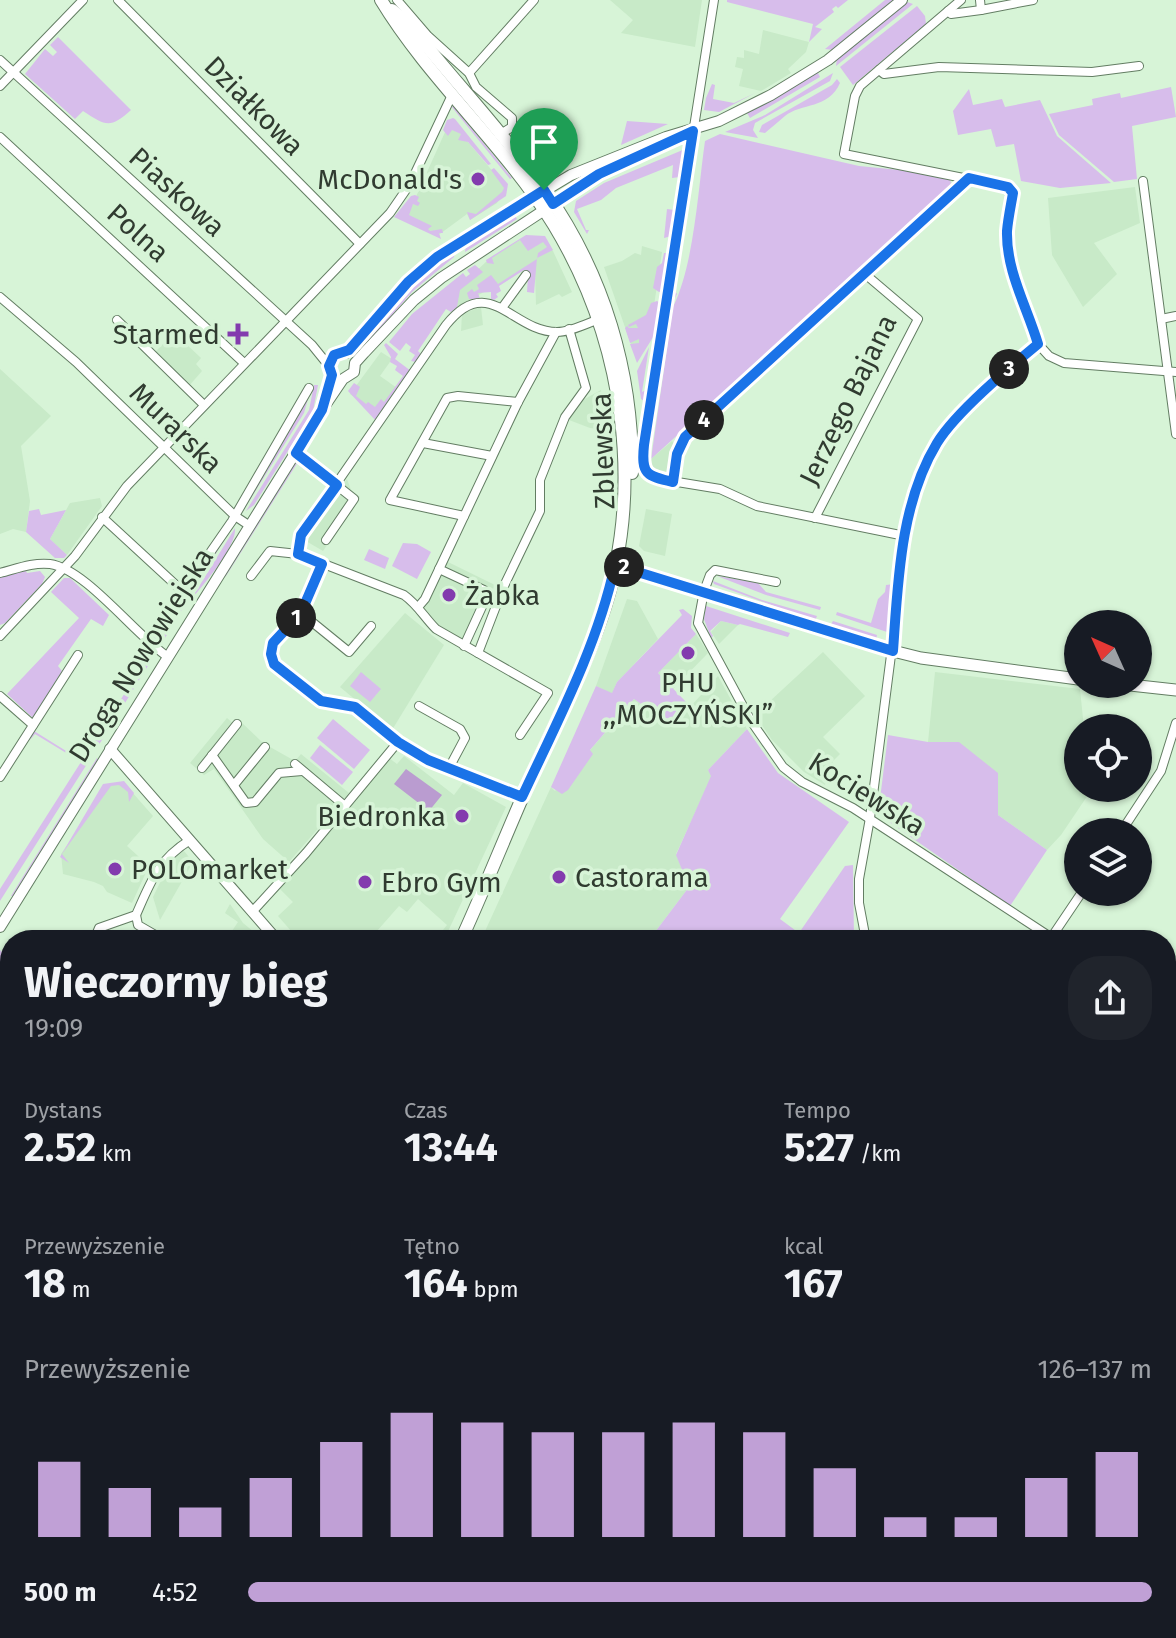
<!DOCTYPE html>
<html lang="pl">
<head>
<meta charset="utf-8">
<style>
	:root { --surface:#171b24; --page:#20242c; --text:#f1f3f6; --muted:#9ea1a6; --accent:#c0a0d6 }
	body { margin:0; font-family:"Fira Sans",sans-serif; background:var(--page); color:var(--text); height:100vh; display:flex; flex-direction:column; font-size:30px; white-space:nowrap }
	* { box-sizing:border-box; margin:0 }
	p { font-size:26px; color:var(--muted) }
	.icon { flex:none; width:44px; height:44px; fill:none; stroke:currentColor; stroke-width:2; stroke-linecap:round; stroke-linejoin:round }
	.map { position:relative; flex:1; overflow:hidden }
	.panel { position:absolute; left:0px; top:930px; width:1176px; height:708px; display:flex; flex-direction:column; background:var(--surface); border-radius:32px 32px 0 0; box-shadow:0 2px 6px #0004 }
	.panel>* { flex:none }
	.needle { width:52px; rotate:315deg }
	.tools { position:absolute; left:1064px; top:610px; display:grid; gap:16px }
	.tools a { display:grid; place-items:center; width:88px; height:88px; border-radius:50%; background:var(--surface); box-shadow:0 2px 6px #0004; font-size:40px }
	.pin { position:absolute; display:grid; place-items:center; width:68px; height:68px; color:#fff; margin:-82px -34px; border-radius:50% 50% 50% 0; rotate:-45deg; box-shadow:0 0 8px #0007 }
	.pin .icon { rotate:45deg }
	.km { position:absolute; width:40px; height:40px; margin:-20px; border-radius:50%; background:#222; color:#fff; font-size:22px; line-height:40px; text-align:center }
	.round { display:grid; place-items:center; flex:none; width:84px; height:84px; border-radius:32px; background:var(--page) }
	.headline { display:flex; align-items:center; justify-content:space-between; height:136px; padding:0 24px }
	h1 { font-size:44px; font-weight:700; line-height:60px }
	.figures { display:grid; grid-template-columns:repeat(3,1fr); gap:12px; height:136px; padding:8px 24px }
	.figures div { display:grid; align-content:center }
	.figures b { font-size:40px; font-weight:700 }
	.figures small { font-size:22px; font-weight:400 }
	.figures p { font-size:22px }
	.chart { height:224px; padding:16px 24px }
	.chart p { display:flex; justify-content:space-between }
	.chart svg { width:100%; height:144px; margin-top:8px; stroke:var(--accent); stroke-width:6 }
	ul { padding:0 24px; list-style:none; font-size:26px }
	li { display:grid; grid-template-columns:128px 96px 1fr; align-items:center; height:60px }
	li i { height:20px; border-radius:10px; background:var(--accent) }
	.map>svg:first-child { display:block }
	.built { fill:#c8eac8 }
	.green { fill:#d7bdeb }
	.water { fill:#ba9cd0 }
	.lines { fill:none; stroke-linecap:round; stroke-linejoin:round }
	.minor-casing { stroke:#637d63; stroke-width:10 }
	.tertiary-casing { stroke:#637d63; stroke-width:12 }
	.secondary-casing { stroke:#637d63; stroke-width:13 }
	.primary-casing { stroke:#637d63; stroke-width:14 }
	.minor { stroke:#fff; stroke-width:8 }
	.tertiary { stroke:#fff; stroke-width:10 }
	.secondary { stroke:#fff; stroke-width:11 }
	.primary { stroke:#fff; stroke-width:12 }
	.route-casing { stroke:#fff; stroke-width:16 }
	.route { stroke:#1a73e8; stroke-width:10 }
	.poi-dot { fill:#833bae; stroke:#d7f4d7; stroke-width:3 }
	.labels { text-anchor:middle; dominant-baseline:central; stroke-width:7; stroke-linejoin:round; paint-order:stroke }
	.street-label { font-size:28px; fill:#303b30; stroke:#d7f4d7 }
	.poi-label { font-size:28px; fill:#303b30; stroke:#d7f4d7; text-anchor:start }
</style>
</head>
<body>
<div class="map">
<svg width="1176" height="1638" viewBox="0 0 1176 1638">
	<rect width="100%" height="100%" fill="#d7f4d7"/>
	<g class="built">
		<polygon points="610,0 702,0 695,47 621,33 633,20"/>
		<polygon points="763,30 809,42 806,52 788,69 791,73 761,91 739,86 743,69 735,67 737,57 744,58 744,50 759,54"/>
		<polygon points="450,121 506,187 497,203 470,220 467,214 437,236 405,221"/>
		<polygon points="1135,187 1140,223 1094,243 1117,274 1083,307 1052,255 1048,198"/>
		<polygon points="521,239 544,241 553,251 572,292 562,297 559,294 536,305 535,271 524,270 489,292 484,292 456,307 456,290 488,260"/>
		<polygon points="642,246 662,252 649,339 633,350 604,267 622,261 635,253 641,255"/>
		<polygon points="481,307 483,325 461,331 462,314"/>
		<polygon points="168,339 177,348 184,342 201,358 196,364 202,371 188,387 154,353"/>
		<polygon points="381,352 392,359 380,376 397,388 380,414 350,394"/>
		<polygon points="0,369 51,416 21,446 30,501 26,532 13,529 0,534"/>
		<polygon points="601,390 606,430 590,428 569,420 581,401"/>
		<polygon points="672,441 676,446 671,470 664,475 652,472 651,459"/>
		<polygon points="347,479 351,490 360,497 323,551 306,541"/>
		<polygon points="100,498 102,506 67,555 50,539 70,503"/>
		<polygon points="646,509 672,514 665,556 644,551 639,546"/>
		<polygon points="446,561 495,585 468,644 447,633 425,615 424,609"/>
		<polygon points="627,599 637,601 658,639 617,682 612,694 596,686"/>
		<polygon points="405,613 444,645 392,730 340,687"/>
		<polygon points="721,621 738,625 719,644 711,632"/>
		<polygon points="696,634 708,653 673,689 658,673"/>
		<polygon points="823,652 865,696 823,737 840,754 833,761 825,785 804,772 772,740 755,715"/>
		<polygon points="935,672 1080,689 1084,728 1078,728 1078,788 1090,788 1090,792 1061,835 1047,850 998,815 928,742"/>
		<polygon points="718,676 747,729 708,770 712,776 676,854 689,887 649,940 481,940 551,787 555,791 634,699 668,723 687,703 691,706"/>
		<polygon points="227,718 234,724 238,719 263,743 295,761 301,754 349,793 289,862 263,839 214,769 204,775 190,763"/>
		<polygon points="404,756 454,795 463,783 506,807 444,940 435,940 447,925 418,899 407,912 399,906 369,940 299,940 278,916 293,902 279,888 309,855 389,758 397,764"/>
		<polygon points="124,783 153,816 127,846 149,866 132,903 107,892 103,886 94,882 63,874 61,854 109,785"/>
		<polygon points="184,851 193,862 160,920 153,897 171,860"/>
		<polygon points="230,904 243,923 254,932 248,940 226,940 238,922 225,913"/>
		<polygon points="0,1235 10,1239 10,1307 0,1327"/>
		<polygon points="10,1466 10,1610 0,1605 0,1479"/>
		<polygon points="0,1616 10,1620 10,1628 27,1628 49,1638 0,1638"/>
		<polygon points="50,1628 110,1628 106,1638 73,1638"/>
	</g>
	<g class="green">
		<polygon points="727,0 856,0 848,0 838,8 836,6 832,9 834,12 815,27 822,29 809,42 813,24 727,2"/>
		<polygon points="885,0 895,0 833,50 825,49"/>
		<polygon points="907,2 913,4 836,66 837,58"/>
		<polygon points="917,6 925,16 926,24 853,85 840,67"/>
		<path d="M58 37 131 110C110 129 106 126 83 111L75 119 25 74 45 49 53 56 57 52 50 45Z"/>
		<polygon points="817,71 820,77 750,118 747,113"/>
		<polygon points="833,73 830,81 755,123 753,130 758,138 725,132 765,115"/>
		<path d="M837 79 840 83C829 109 801 103 785 116 779 121 772 127 765 133L759 132 762 125 832 85Z"/>
		<polygon points="712,84 715,85 713,99 734,103 755,93 719,112 704,110 706,98"/>
		<polygon points="1171,87 1176,117 1132,126 1137,179 1114,182 1059,135 1049,114 1093,105 1092,99 1120,93 1121,98"/>
		<polygon points="969,89 973,105 1002,99 1005,107 1040,100 1057,136 1111,183 1060,188 1021,181 1014,144 996,147 991,129 958,135 953,111"/>
		<polygon points="451,106 454,107 512,178 510,179"/>
		<polygon points="453,118 455,119 491,164 488,165 468,142 458,140 461,134 452,130 448,136 443,130 447,120"/>
		<polygon points="627,121 668,124 621,145"/>
		<path d="M720 134 859 166 900 170 949 179 951 182 949 189 651 459 673 307C694 265 698 190 705 141Z"/>
		<polygon points="571,148 573,161 561,164 539,162"/>
		<polygon points="685,149 680,177 672,178 673,165 616,188 601,200 577,209 586,230 589,230 587,234 574,212 576,201 604,183"/>
		<polygon points="494,168 508,184 506,196 470,220 467,212 476,214 502,192 504,188 491,170"/>
		<polygon points="415,195 419,197 417,201 420,203 418,206 413,204 409,215 432,226 428,229 430,231 442,229 443,233 439,233 441,239 394,217 411,196"/>
		<polygon points="667,209 675,210 677,213 672,236 664,238"/>
		<polygon points="513,213 517,219 465,252 466,244"/>
		<polygon points="526,235 545,236 553,250 537,258 534,293 527,292 528,276 524,270 499,286 501,291 496,294 498,297 494,300 491,299 491,292 478,293 480,299 469,299 467,293 472,289 474,292 479,289 477,285 491,275 498,284 537,259 538,253 547,247 543,242 528,251 520,240 492,258 494,264 487,263 486,260"/>
		<polygon points="455,252 454,257 412,292 363,349 357,344 406,292"/>
		<polygon points="664,253 668,253 662,292 659,292 653,288 657,267 662,263"/>
		<polygon points="475,265 483,272 460,290 457,307 451,312 446,309 418,351 422,355 416,362 411,361 415,355 409,351 411,347 406,343 400,351 389,342 412,314 463,273 466,277 470,274 467,270"/>
		<polygon points="673,288 677,294 671,306 658,402 654,404"/>
		<polygon points="657,301 660,303 655,334 637,363 630,344 639,343 639,339 630,343 625,328 627,326 629,328 638,328 636,324 629,327 628,325 646,315 651,303"/>
		<polygon points="386,343 398,354 395,359 411,371 377,422 348,391 354,383 360,387 356,396 366,404 368,402 375,407 381,399 384,402 403,376 395,370 397,366 390,362 391,357 384,345"/>
		<polygon points="649,347 642,392 648,389 646,402 641,399 637,371"/>
		<polygon points="312,385 304,413 243,511 240,510 293,419 298,416"/>
		<polygon points="314,385 318,385 313,411 254,505 246,511 309,410"/>
		<polygon points="298,462 226,576 222,578 293,466"/>
		<polygon points="39,509 41,515 66,510 50,539 67,555 64,558 55,558 26,532 29,511"/>
		<path d="M233 525 162 643 148 633 162 630C166 617 175 607 179 594L176 591 177 590 182 593Z"/>
		<path d="M235 528C237 547 202 586 190 601Z"/>
		<polygon points="403,543 417,544 431,552 417,579 392,566"/>
		<polygon points="369,549 389,558 385,569 364,560"/>
		<polygon points="26,571 27,573 40,571 45,577 42,584 5,623 0,625 0,577"/>
		<polygon points="717,576 758,583 766,592 821,607 820,610 766,595"/>
		<polygon points="64,578 70,578 109,615 103,626 91,619 58,666 62,671 33,718 7,694 79,618 51,592"/>
		<polygon points="713,581 762,600 817,616 815,621 714,584"/>
		<polygon points="894,584 887,632 836,615 837,612 871,623 878,599 885,592 886,585"/>
		<polygon points="706,606 790,633 788,637 740,624 738,625 721,621 710,631 713,636 711,638 704,619"/>
		<polygon points="683,609 692,616 691,628 696,634 658,673 687,703 668,723 634,699 590,750 593,754 568,790 562,794 551,787 596,686 612,693 617,682 682,615 679,610"/>
		<polygon points="833,621 877,635 876,641 830,626"/>
		<polygon points="127,629 154,656 125,703 121,699 151,653"/>
		<polygon points="361,672 381,689 370,702 350,686"/>
		<polygon points="117,707 122,709 98,746 93,744"/>
		<polygon points="333,719 370,750 354,769 317,738"/>
		<polygon points="747,729 778,773 849,822 780,919 799,933 845,866 853,865 854,939 649,940 689,887 676,855 711,776 708,770"/>
		<polygon points="34,731 87,764 0,901 0,889 81,762 35,734 30,740"/>
		<polygon points="888,735 928,742 959,742 998,773 998,815 1047,850 1010,906 882,817 879,807"/>
		<polygon points="320,745 353,772 342,785 310,758"/>
		<polygon points="97,758 98,760 13,896 11,896"/>
		<polygon points="124,781 134,793 129,802 128,792 119,785 111,786 62,854 69,863 60,857 103,784"/>
		<polygon points="0,950 10,960 2,981 10,986 10,1239 0,1234"/>
		<path d="M1176 1137V1187C1162 1169 1163 1154 1176 1137Z"/>
		<polygon points="1176,1483 1176,1638 1070,1638 1077,1628 1166,1628 1166,1497"/>
		<polygon points="9,1509 10,1510 10,1604 0,1599 0,1531"/>
		<polygon points="660,1628 695,1628 698,1629 694,1638 655,1638"/>
		<polygon points="734,1628 787,1628 782,1638 752,1638"/>
		<polygon points="845,1628 882,1628 876,1638 837,1638"/>
	</g>
	<polygon class="water" points="406,769 442,795 429,811 394,784"/>
	<g class="lines">
		<defs>
			<g id="minor">
				<polyline points="118,0 360,244"/>
				<polyline points="397,0 428,36 469,73 476,87 512,118 512,127 499,135"/>
				<path d="M714 0 644 445C642 459 641 469 653 478L720 489 757 506 905 536"/>
				<polyline points="961,0 860,86 855,96 844,154 1008,187 1013,193 1007,231 1014,279 1038,344 1049,356 1064,363 1176,372"/>
				<polyline points="980,0 981,10 1033,0"/>
				<polyline points="948,11 951,14 981,10"/>
				<polyline points="0,60 312,345 329,366"/>
				<polyline points="879,70 884,74 939,67 1092,72 1139,66"/>
				<polyline points="469,73 534,0"/>
				<polyline points="0,86 83,0"/>
				<polyline points="0,137 244,363"/>
				<polyline points="1143,181 1176,434"/>
				<polyline points="0,297 76,362 235,516 250,526"/>
				<polyline points="502,308 526,275"/>
				<polyline points="1161,319 1176,316"/>
				<polyline points="117,320 204,405"/>
				<polyline points="423,443 492,456"/>
				<polyline points="296,453 354,499 326,540"/>
				<polyline points="673,482 677,454 685,437 969,178"/>
				<polyline points="464,516 390,500 447,398 458,396 518,402"/>
				<polyline points="102,517 178,587 183,587 205,560 232,521 309,388"/>
				<polyline points="815,518 918,319 865,274"/>
				<polyline points="439,569 484,590 486,598 464,646"/>
				<path d="M0 573C16 569 33 562 50 564 86 569 135 635 168 657"/>
				<polyline points="251,576 270,551 298,554"/>
				<polyline points="776,582 715,570 710,575 704,591 698,623 751,721 783,767 802,782 853,808 1055,940"/>
				<polyline points="419,606 425,599 518,402 556,332"/>
				<polyline points="301,613 349,652 371,626"/>
				<polyline points="0,636 75,556 127,486 390,213 410,184 452,95"/>
				<polyline points="478,653 503,588 540,511 540,480 565,417 586,388 569,329"/>
				<polyline points="0,696 33,725"/>
				<polyline points="419,706 460,729 465,738 449,768"/>
				<path d="M520 735 548 693 436 629C424 617 418 605 404 595L298 554 301 535 446 325C489 271 512 332 557 332 570 332 586 324 599 319"/>
				<polyline points="398,742 428,760 522,797"/>
				<polyline points="212,755 246,803 255,802 279,773 302,771"/>
				<polyline points="295,764 345,806"/>
				<polyline points="202,768 237,724"/>
				<polyline points="0,777 78,655"/>
				<polyline points="234,785 265,747"/>
				<polyline points="1121,832 1161,771 1176,723"/>
				<polyline points="252,912 306,853 398,742 355,707 321,701 274,664 271,654 273,643 301,613 322,564"/>
				<polyline points="136,915 138,925 164,940"/>
				<polyline points="1051,938 1082,892"/>
				<path d="M94 940 99 928 136 915C151 881 158 860 190 840"/>
				<polyline points="259,940 268,930"/>
				<path d="M866 940 859 903V879L870 818 911 500C919 479 927 457 940 439 964 404 1006 371 1038 344"/>
				<polyline points="1166,1012 1176,1018"/>
				<polyline points="1166,1192 1176,1204"/>
				<polyline points="0,1337 10,1344"/>
				<polyline points="398,1628 420,1638"/>
				<polyline points="915,1628 927,1638"/>
				<polyline points="212,1638 216,1628"/>
				<polyline points="792,1638 796,1628"/>
			</g>
			<g id="tertiary">
				<polyline points="346,353 408,282 456,244 571,175 666,137 719,121 771,95 828,60 902,0"/>
				<path d="M332 375C326 365 330 357 339 353H346"/>
				<polyline points="324,400 332,375"/>
				<polyline points="110,749 277,940"/>
				<polyline points="0,927 322,410 343,379 354,372 355,363 364,353 414,300 441,278 599,174 693,131"/>
			</g>
			<g id="secondary">
				<polyline points="615,565 893,651 921,658 1078,679"/>
				<polyline points="1121,684 1176,690"/>
			</g>
			<g id="primary">
				<path d="M381 0C430 81 504 144 554 225 624 341 646 489 601 619 580 680 548 737 523 796 502 844 483 892 461 940"/>
				<path d="M392 10 411 27C455 82 505 135 546 192 604 275 633 372 632 473"/>
				<polyline points="139,1638 143,1628"/>
			</g>
		</defs>
		<use href="#minor" class="minor-casing"/>
		<use href="#tertiary" class="tertiary-casing"/>
		<use href="#secondary" class="secondary-casing"/>
		<use href="#primary" class="primary-casing"/>
		<use href="#minor" class="minor"/>
		<use href="#tertiary" class="tertiary"/>
		<use href="#secondary" class="secondary"/>
		<use href="#primary" class="primary"/>
	</g>
	<g class="lines">
		<defs>
			<path id="route" d="M693 131 644 445C641 474 646 476 673 482L677 454 685 437 969 178 1008 187 1013 193C1011 205 1008 219 1007 231 1006 271 1027 307 1038 344 1009 368 956 412 937 443 900 504 898 582 893 651L615 565C597 647 557 722 522 797L428 760 398 742 355 707 321 701 274 664 271 654 273 643 301 613 322 564 298 554 301 535 337 485 296 453 322 410 332 375 329 366 334 355 349 350 408 282 437 257 544 190 553 204 599 174Z"/>
		</defs>
		<use href="#route" class="route-casing"/>
		<use href="#route" class="route"/>
	</g>
	<g class="poi-dot">
		<circle cx="478" cy="179" r="8"/>
		<path d="M234 322h8v8h8v8h-8v8h-8v-8h-8v-8h8z"/>
		<circle cx="449" cy="595" r="8"/>
		<circle cx="688" cy="653" r="8"/>
		<circle cx="462" cy="816" r="8"/>
		<circle cx="115" cy="869" r="8"/>
		<circle cx="559" cy="877" r="8"/>
		<circle cx="365" cy="882" r="8"/>
	</g>
	<g class="labels">
		<g class="street-label">
			<text transform="translate(254 106) rotate(45)">Działkowa</text>
			<text transform="translate(177 192) rotate(42)">Piaskowa</text>
			<text transform="translate(138 233) rotate(42)">Polna</text>
			<text transform="translate(848 400) rotate(-64)">Jerzego Bajana</text>
			<text transform="translate(176 428) rotate(44)">Murarska</text>
			<text transform="translate(603 451) rotate(-92)">Zblewska</text>
			<text transform="translate(141 655) rotate(-58)">Droga Nowowiejska</text>
			<text transform="translate(867 794) rotate(32)">Kociewska</text>
		</g>
		<g class="poi-label">
			<text x="462" y="179" text-anchor="end">McDonald's</text>
			<text x="220" y="334" text-anchor="end">Starmed</text>
			<text x="465" y="595">Żabka</text>
			<text x="688" y="682" text-anchor="middle">PHU<tspan x="688" dy="32">,,MOCZYŃSKI”</tspan></text>
			<text x="446" y="816" text-anchor="end">Biedronka</text>
			<text x="131" y="869">POLOmarket</text>
			<text x="575" y="877">Castorama</text>
			<text x="381" y="882">Ebro Gym</text>
		</g>
	</g>
</svg>
<div class="tools">
<a><svg class="needle" viewBox="-14 -14 28 28"><path d="M0-13l5 13h-10z" fill="#e53935"/><path d="M0 13l5-13h-10z" fill="#9ea1a6"/></svg></a>
<a><svg class="icon" aria-label="locate" viewBox="0 0 24 24"><circle cx="12" cy="12" r="6"/><path d="M12 2v4M12 18v4M2 12h4M18 12h4"/></svg></a>
<a><svg class="icon" aria-label="layers" viewBox="0 0 24 24"><path d="M12 4l9 5-9 5-9-5zM3 14l9 5 9-5"/></svg></a>
</div>
<div class="pin" style="left:544px;top:190px;background:#1e9e55"><svg class="icon" aria-label="arrive" viewBox="0 0 24 24"><path d="M6 21V4h12l-3 4 3 4H6"/></svg></div>
<b class="km" style="left:296px;top:618px">1</b>
<b class="km" style="left:624px;top:567px">2</b>
<b class="km" style="left:1009px;top:369px">3</b>
<b class="km" style="left:704px;top:420px">4</b>
<section class="panel">
<div class="headline"><div><h1>Wieczorny bieg</h1><p>19:09</p></div><a class="round"><svg class="icon" aria-label="share" viewBox="0 0 24 24"><path d="M12 15V3M7 8l5-5 5 5M5 13v7h14v-7"/></svg></a></div>
<div class="figures">
<div><p>Dystans</p><b>2.52<small> km</small></b></div>
<div><p>Czas</p><b>13:44</b></div>
<div><p>Tempo</p><b>5:27<small> /km</small></b></div>
</div>
<div class="figures">
<div><p>Przewyższenie</p><b>18<small> m</small></b></div>
<div><p>Tętno</p><b>164<small> bpm</small></b></div>
<div><p>kcal</p><b>167</b></div>
</div>
<div class="chart"><p><span>Przewyższenie</span>126–137 m</p>
<svg viewBox="0 0 160 44" preserveAspectRatio="none"><path d="M5 44V21M15 44V29M25 44V35M35 44V26M45 44V15M55 44V6M65 44V9M75 44V12M85 44V12M95 44V9M105 44V12M115 44V23M125 44V38M135 44V38M145 44V26M155 44V18"/></svg>
</div>
<ul>
<li><b>500 m</b>4:52<i style="width:100%"></i></li>
</ul>
</section>
</div>
</body>
</html>
